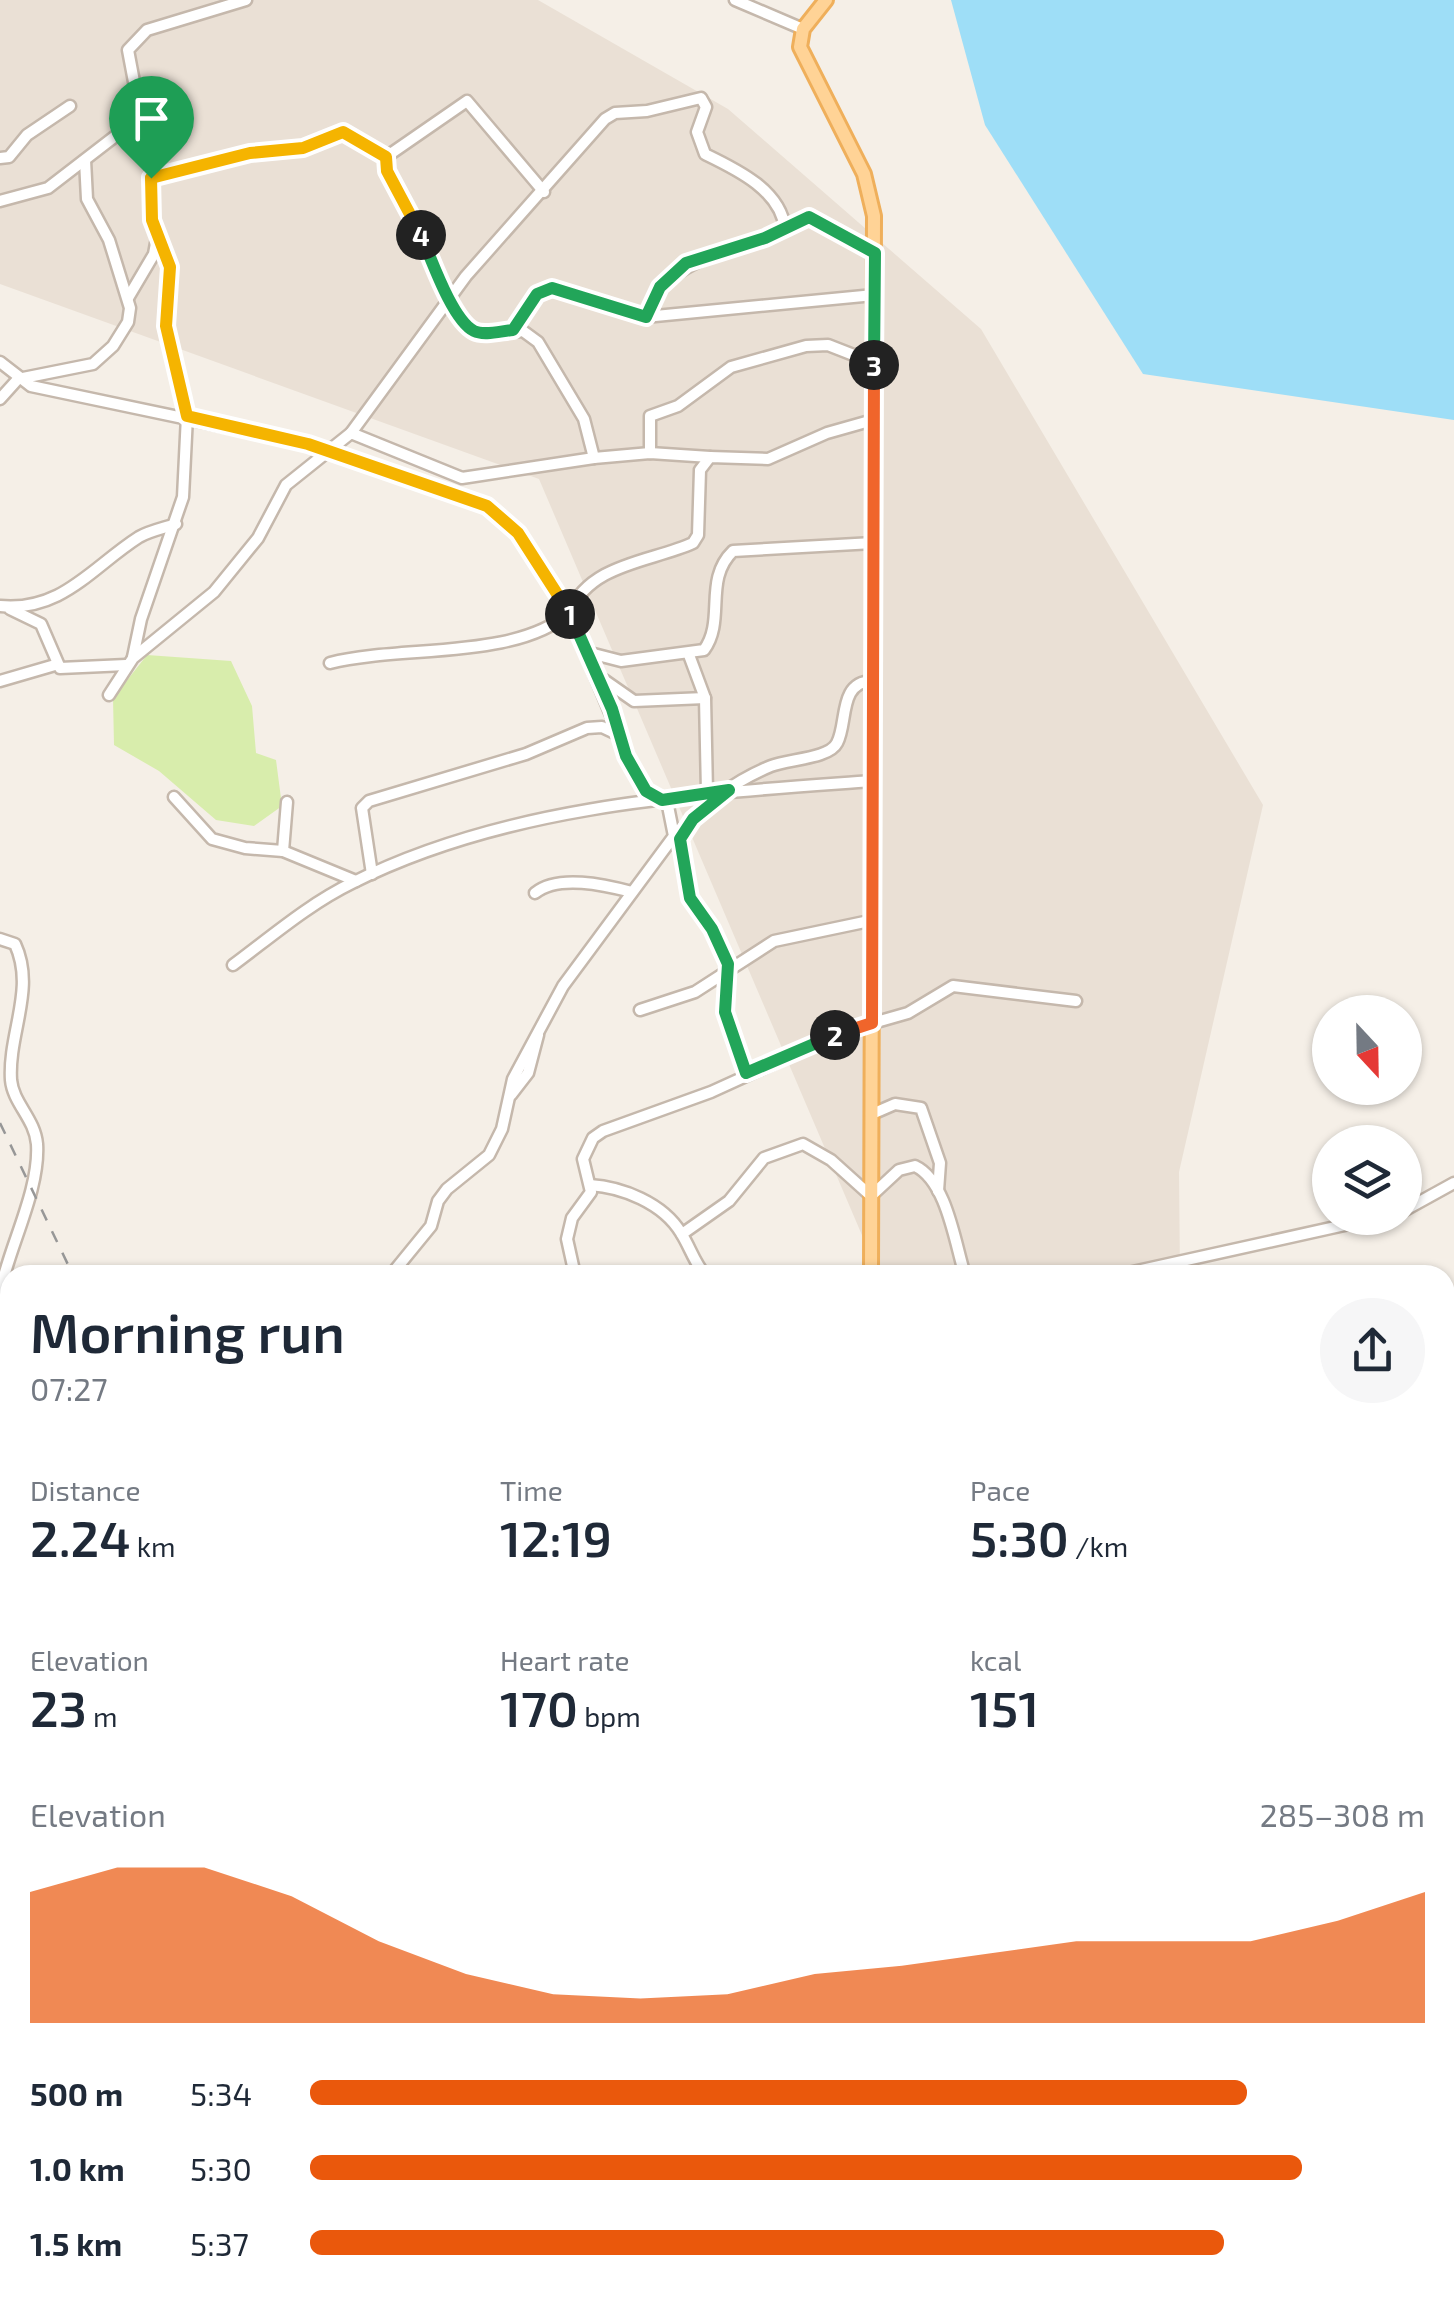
<!DOCTYPE html>
<html lang="en">
<head>
<meta charset="utf-8">
<style>
	:root { --surface:#fff; --page:#f6f6f7; --text:#1f2937; --muted:#747a83; --accent:#ea580c }
	body { margin:0; font-family:"Exo 2",sans-serif; background:var(--page); color:var(--text); height:100vh; display:flex; flex-direction:column; font-size:38px; white-space:nowrap }
	* { box-sizing:border-box; margin:0 }
	p { font-size:32px; color:var(--muted) }
	.icon { flex:none; width:55px; height:55px; fill:none; stroke:currentColor; stroke-width:2; stroke-linecap:round; stroke-linejoin:round }
	.map { position:relative; flex:1; overflow:hidden }
	.drawer { position:absolute; left:0px; top:1265px; width:1455px; height:1038px; display:flex; flex-direction:column; background:var(--surface); border-radius:30px 30px 0 0; box-shadow:0 2px 8px #0004 }
	.drawer>* { flex:none }
	.needle { width:65px; rotate:158deg }
	.fabs { position:absolute; left:1312px; top:995px; display:grid; gap:20px }
	.fabs a { display:grid; place-items:center; width:110px; height:110px; border-radius:50%; background:var(--surface); box-shadow:0 2px 8px #0004; font-size:50px }
	.pin { position:absolute; display:grid; place-items:center; width:85px; height:85px; color:#fff; margin:-102px -42px; border-radius:50% 50% 50% 0; rotate:-45deg; box-shadow:0 0 10px #0007 }
	.pin .icon { rotate:45deg }
	.km { position:absolute; width:50px; height:50px; margin:-25px; border-radius:50%; background:#222; color:#fff; font-size:28px; line-height:50px; text-align:center }
	.round { display:grid; place-items:center; flex:none; width:105px; height:105px; border-radius:52px; background:var(--page) }
	.summary { display:flex; align-items:center; justify-content:space-between; height:170px; padding:0 30px }
	h1 { font-size:55px; font-weight:600; line-height:75px }
	.stats { display:grid; grid-template-columns:repeat(3,1fr); gap:15px; height:170px; padding:10px 30px }
	.stats div { display:grid; align-content:center }
	.stats b { font-size:50px; font-weight:600 }
	.stats small { font-size:28px; font-weight:400 }
	.stats p { font-size:28px }
	.chart { height:280px; padding:20px 30px }
	.chart p { display:flex; justify-content:space-between }
	.chart svg { width:100%; height:180px; margin-top:10px; fill:var(--accent); opacity:.7 }
	ul { padding:0 30px; list-style:none; font-size:32px }
	li { display:grid; grid-template-columns:160px 120px 1fr; align-items:center; height:75px }
	li i { height:25px; border-radius:12px; background:var(--accent) }
	.map>svg:first-child { display:block }
	.residential { fill:#eae0d5 }
	.green { fill:#d8edac }
	.water { fill:#9edef7 }
	.lines { fill:none; stroke-linecap:round; stroke-linejoin:round }
	.minor-casing { stroke:#c5b8ac; stroke-width:15 }
	.major-casing { stroke:#efaf5b; stroke-width:18 }
	.minor { stroke:#fff; stroke-width:10 }
	.major { stroke:#ffd396; stroke-width:12 }
	.rail { stroke:#979797; stroke-width:2.5; stroke-dasharray:12 12; stroke-linecap:butt }
	.split-1-casing { stroke:#fff; stroke-width:20 }
	.split-2-casing { stroke:#fff; stroke-width:20 }
	.split-3-casing { stroke:#fff; stroke-width:20 }
	.split-4-casing { stroke:#fff; stroke-width:20 }
	.split-5-casing { stroke:#fff; stroke-width:20 }
	.split-1 { stroke:#f5b400; stroke-width:12 }
	.split-2 { stroke:#22a559; stroke-width:12 }
	.split-3 { stroke:#f0652b; stroke-width:12 }
	.split-4 { stroke:#22a559; stroke-width:12 }
	.split-5 { stroke:#f5b400; stroke-width:12 }
</style>
</head>
<body>
<div class="map">
<svg width="1454" height="2301" viewBox="0 0 1454 2301">
	<rect width="100%" height="100%" fill="#f5efe7"/>
	<polygon class="residential" points="0,0 538,0 728,109 981,329 1263,805 1179,1172 1180,1275 879,1275 539,479 0,284"/>
	<polygon class="green" points="147,655 231,661 252,706 256,753 276,760 282,806 254,826 216,820 159,771 114,745 113,698"/>
	<polygon class="water" points="951,0 1454,0 1454,420 1143,374 985,125"/>
	<g class="lines">
		<defs>
			<g id="minor">
				<polyline points="735,0 803,29"/>
				<polyline points="0,158 9,157 27,135 70,106"/>
				<polyline points="151,178 250,153 303,147 343,132 386,157"/>
				<polyline points="544,192 467,101 386,157 387,171 463,322 480,333 523,331 538,342 584,419 594,458"/>
				<polyline points="0,201 48,188 131,124 138,103 128,50 147,30 246,0"/>
				<polyline points="128,298 154,254 157,238"/>
				<path d="M645 317C666 264 709 258 758 240 776 234 792 224 809 217L875 253"/>
				<polyline points="513,330 537,294 552,287 645,317 874,295"/>
				<path d="M0 362 31 386 307 444 487 506 518 533 569 613C515 660 401 645 330 663"/>
				<polyline points="0,399 18,379 93,364 113,346 128,322 130,308 109,240 87,199 85,160"/>
				<path d="M351 433 466 276 605 119 615 113 647 111 701 98 706 107 697 132 705 154C736 169 781 190 785 229"/>
				<polyline points="650,453 650,416 678,406 731,367 806,346 828,345 874,363"/>
				<path d="M0 606C62 612 92 567 139 537 149 531 164 528 176 524"/>
				<polyline points="10,609 41,624 60,668 126,665"/>
				<path d="M586 652 621 661 704 650C726 620 703 580 733 551L873 543"/>
				<polyline points="689,655 705,698 707,792"/>
				<polyline points="133,657 141,619 183,497 187,416 166,326 170,267 152,219 151,170 136,118"/>
				<polyline points="604,680 634,701 705,698"/>
				<polyline points="0,681 55,665"/>
				<polyline points="109,695 133,658 214,592 258,538 286,485 351,433 462,478 594,458 650,453 710,457"/>
				<polyline points="174,797 212,839 245,848 283,851 356,881"/>
				<polyline points="283,851 287,802"/>
				<polyline points="372,874 362,808 369,801 526,754 587,728 602,727 619,735"/>
				<path d="M535 893C558 874 605 885 632 892"/>
				<path d="M0 939 15 944C36 989 8 1033 11 1080 13 1103 35 1119 37 1144 40 1190 9 1247 0 1292"/>
				<path d="M233 965C272 936 309 904 352 883 511 803 699 794 872 781"/>
				<polyline points="640,1010 695,992 774,941 874,920"/>
				<path d="M746 1073 725 1013 728 964 712 929 690 898 681 839C699 805 737 780 771 766 787 759 829 759 837 743 848 723 838 682 872 681"/>
				<polyline points="511,1095 528,1073 538,1035"/>
				<polyline points="872,1114 895,1104 921,1108 940,1163 938,1191"/>
				<path d="M590 1185C622 1187 663 1203 681 1233 690 1247 694 1262 705 1275"/>
				<polyline points="1405,1210 1454,1183"/>
				<path d="M682 1234 729 1201 764 1158 803 1144 831 1160 871 1196 899 1170 915 1166C947 1181 955 1244 965 1275"/>
				<path d="M391 1275 431 1226 438 1201 447 1189 489 1155 502 1129 513 1079 563 986 674 836 668 806 639 783 569 613C590 563 651 562 693 543L698 535 700 470 710 457 768 459 827 433 873 420"/>
				<polyline points="575,1275 567,1239 572,1218 591,1192 583,1159 593,1138 603,1131 711,1092 845,1031 908,1013 953,986 1076,1001"/>
				<polyline points="1119,1275 1376,1218"/>
				<polyline points="0,1416 10,1434"/>
				<polyline points="0,1513 10,1513"/>
				<polyline points="0,1595 10,1590"/>
				<polyline points="0,1721 10,1720"/>
				<polyline points="0,2095 10,2090"/>
				<polyline points="1445,2264 1454,2261"/>
				<polyline points="34,2292 36,2301"/>
				<polyline points="396,2292 402,2301"/>
				<polyline points="1235,2292 1286,2301"/>
				<polyline points="268,2301 268,2292"/>
				<polyline points="1334,2301 1364,2292"/>
			</g>
			<g id="major">
				<polyline points="826,0 803,29 800,47 864,174 874,216 871,1275"/>
				<polyline points="875,2292 876,2301"/>
			</g>
		</defs>
		<use href="#minor" class="minor-casing"/>
		<use href="#major" class="major-casing"/>
		<use href="#minor" class="minor"/>
		<use href="#major" class="major"/>
		<polyline class="rail" points="0,1123 73,1275"/>
	</g>
	<g class="lines">
		<defs>
			<polyline id="split-1" points="151,178 152,220 170,267 166,326 187,416 308,444 487,506 518,533 570,614"/>
			<polyline id="split-2" points="570,614 612,709 626,756 646,791 662,800 729,790 693,819 680,839 690,898 712,929 728,964 725,1012 746,1073 835,1035"/>
			<polyline id="split-3" points="835,1035 872,1023 874,365"/>
			<path id="split-4" d="M421 235C431 258 452 320 474 331 484 336 501 331 513 330L537 294 552 288 646 317 660 287 686 263 765 238 809 217 875 253 874 365"/>
			<polyline id="split-5" points="151,178 250,153 303,148 343,132 386,157 387,171 421,235"/>
		</defs>
		<use href="#split-1" class="split-1-casing"/>
		<use href="#split-2" class="split-2-casing"/>
		<use href="#split-3" class="split-3-casing"/>
		<use href="#split-4" class="split-4-casing"/>
		<use href="#split-5" class="split-5-casing"/>
		<use href="#split-1" class="split-1"/>
		<use href="#split-2" class="split-2"/>
		<use href="#split-3" class="split-3"/>
		<use href="#split-4" class="split-4"/>
		<use href="#split-5" class="split-5"/>
	</g>
</svg>
<div class="fabs">
<a><svg class="needle" viewBox="-14 -14 28 28"><path d="M0-13l5 13h-10z" fill="#e53935"/><path d="M0 13l5-13h-10z" fill="#747a83"/></svg></a>
<a><svg class="icon" aria-label="layers" viewBox="0 0 24 24"><path d="M12 4l9 5-9 5-9-5zM3 14l9 5 9-5"/></svg></a>
</div>
<div class="pin" style="left:151px;top:178px;background:#1e9e55"><svg class="icon" aria-label="arrive" viewBox="0 0 24 24"><path d="M6 21V4h12l-3 4 3 4H6"/></svg></div>
<b class="km" style="left:570px;top:614px">1</b>
<b class="km" style="left:835px;top:1035px">2</b>
<b class="km" style="left:874px;top:365px">3</b>
<b class="km" style="left:421px;top:235px">4</b>
<section class="drawer">
<div class="summary"><div><h1>Morning run</h1><p>07:27</p></div><a class="round"><svg class="icon" aria-label="share" viewBox="0 0 24 24"><path d="M12 15V3M7 8l5-5 5 5M5 13v7h14v-7"/></svg></a></div>
<div class="stats">
<div><p>Distance</p><b>2.24<small> km</small></b></div>
<div><p>Time</p><b>12:19</b></div>
<div><p>Pace</p><b>5:30<small> /km</small></b></div>
</div>
<div class="stats">
<div><p>Elevation</p><b>23<small> m</small></b></div>
<div><p>Heart rate</p><b>170<small> bpm</small></b></div>
<div><p>kcal</p><b>151</b></div>
</div>
<div class="chart"><p><span>Elevation</span>285–308 m</p>
<svg viewBox="0 0 160 44" preserveAspectRatio="none"><path d="M0 44V12L10 6L20 6L30 13L40 24L50 32L60 37L70 38L80 37L90 32L100 30L110 27L120 24L130 24L140 24L150 19L160 12V44z"/></svg>
</div>
<ul>
<li><b>500 m</b>5:34<i style="width:84%"></i></li>
<li><b>1.0 km</b>5:30<i style="width:89%"></i></li>
<li><b>1.5 km</b>5:37<i style="width:82%"></i></li>
</ul>
</section>
</div>
</body>
</html>
